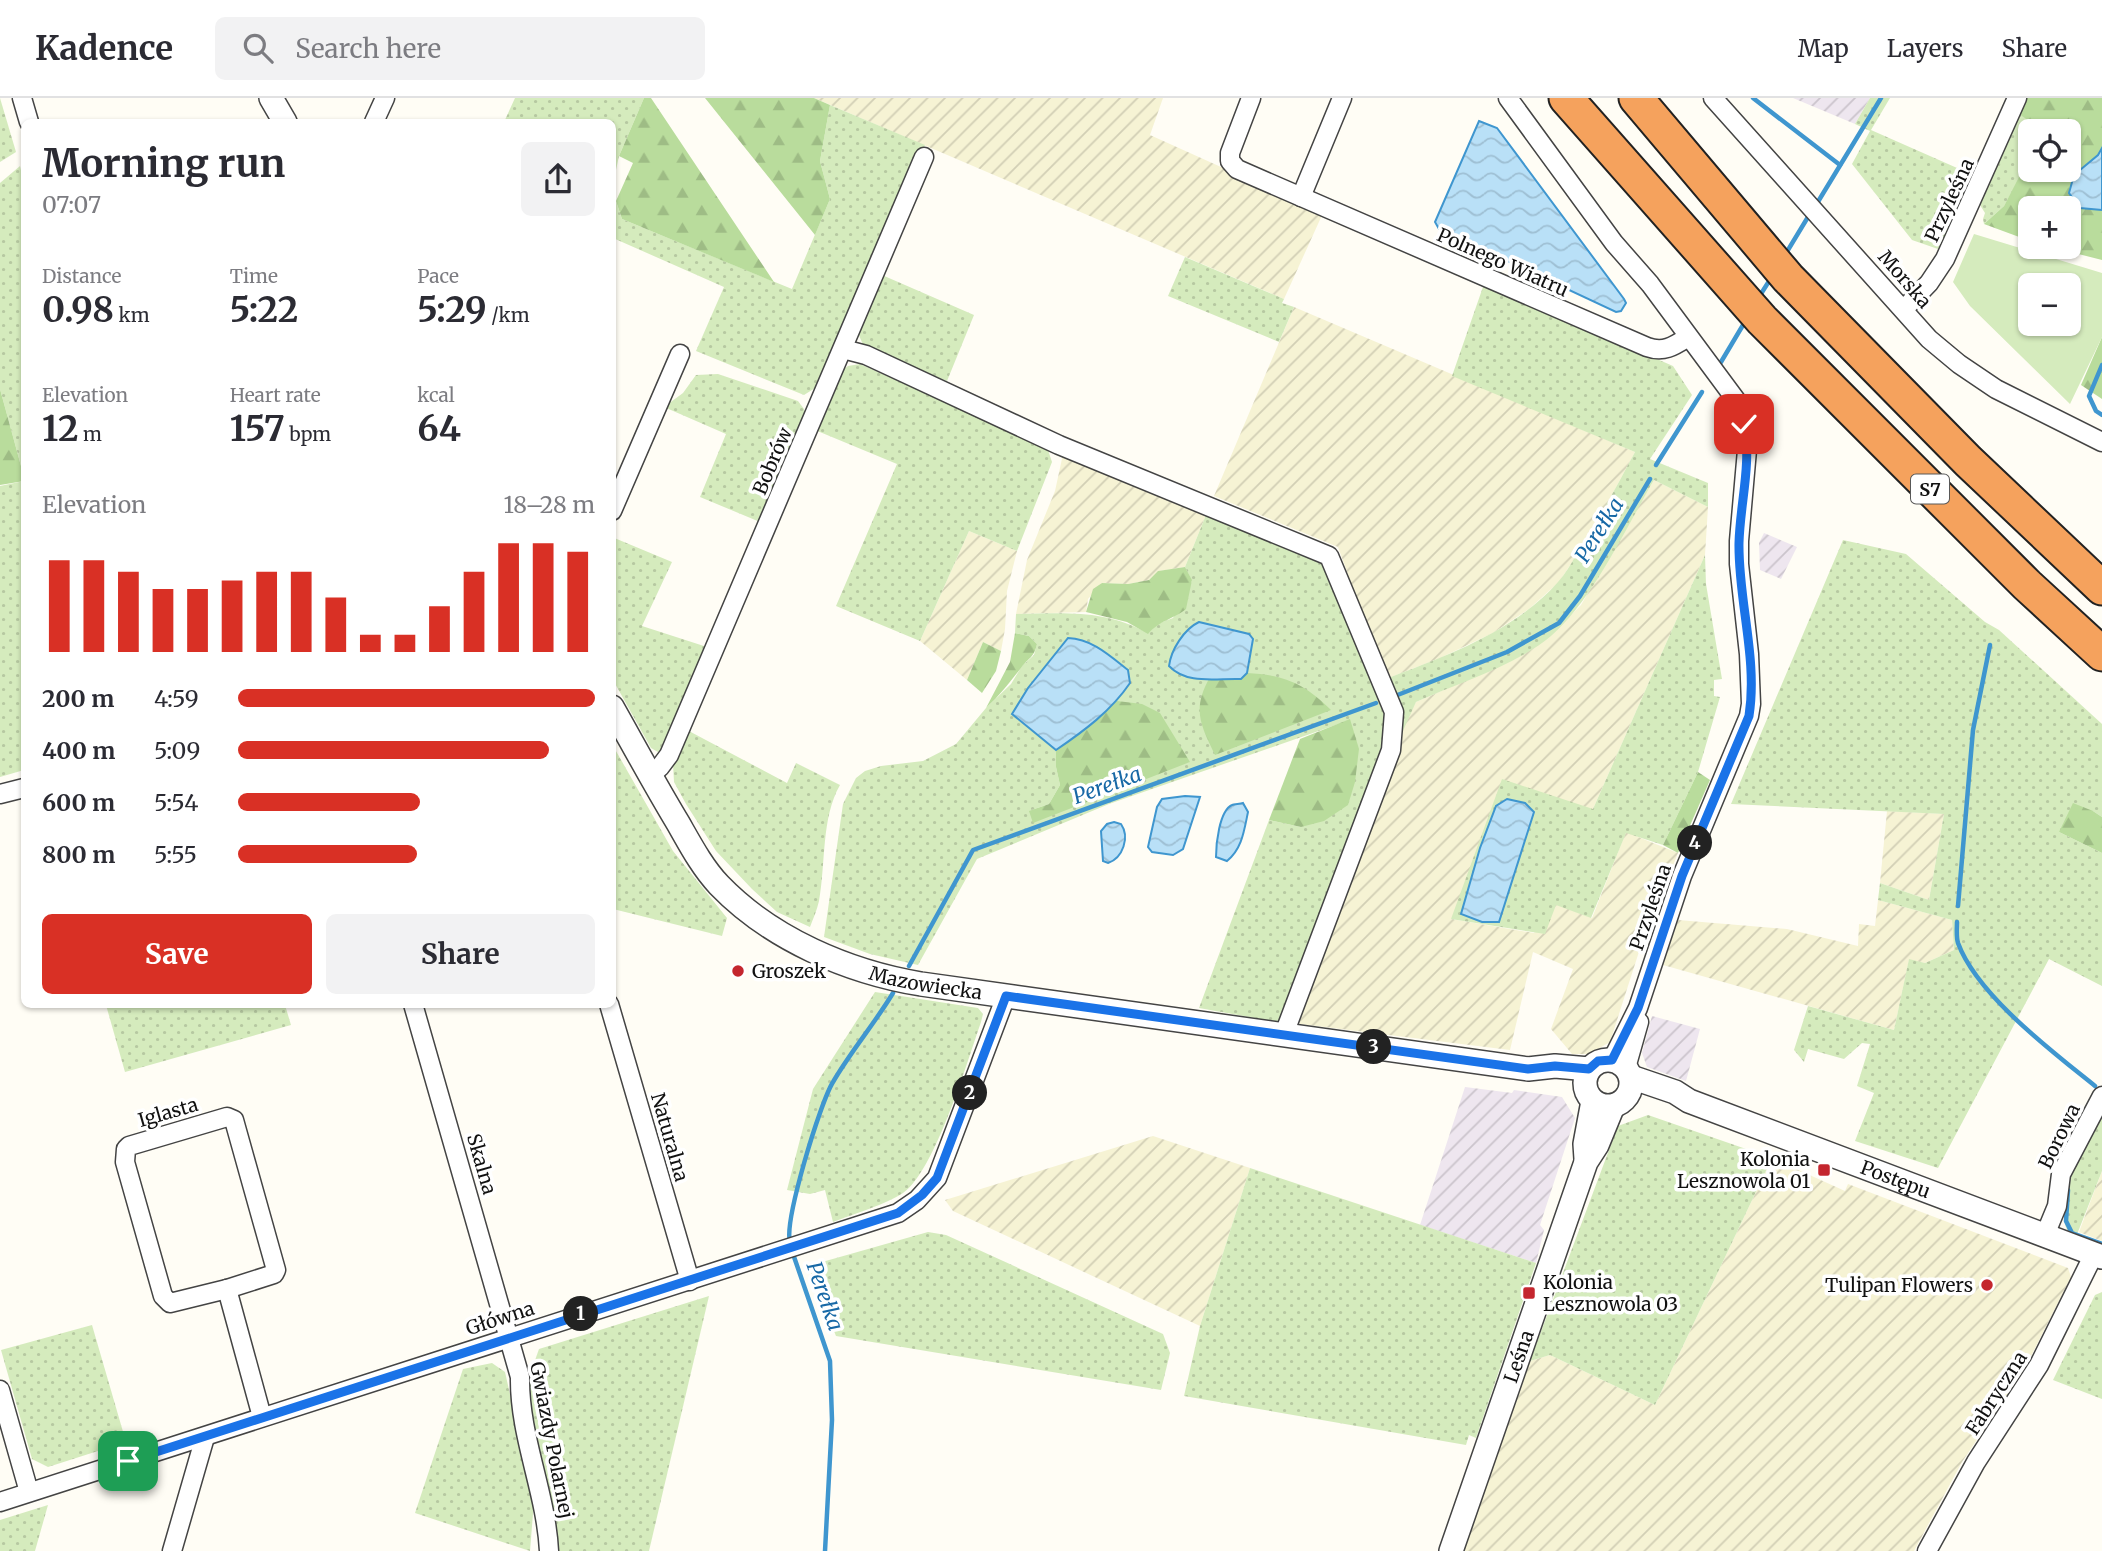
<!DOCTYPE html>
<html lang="en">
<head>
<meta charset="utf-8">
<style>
	:root { --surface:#fff; --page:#f2f2f3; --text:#2b2b33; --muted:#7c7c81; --line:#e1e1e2; --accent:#d93025 }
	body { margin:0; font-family:Merriweather,serif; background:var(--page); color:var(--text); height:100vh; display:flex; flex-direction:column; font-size:26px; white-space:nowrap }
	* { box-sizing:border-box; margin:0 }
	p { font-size:23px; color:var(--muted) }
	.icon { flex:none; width:38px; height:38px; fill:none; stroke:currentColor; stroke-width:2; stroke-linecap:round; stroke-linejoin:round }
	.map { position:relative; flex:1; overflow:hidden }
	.details { position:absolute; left:21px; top:21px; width:595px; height:889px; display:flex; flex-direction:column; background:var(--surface); border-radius:10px; box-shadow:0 2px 5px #0004 }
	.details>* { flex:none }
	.tools { position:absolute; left:2018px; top:21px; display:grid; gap:14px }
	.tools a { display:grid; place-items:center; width:63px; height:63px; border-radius:10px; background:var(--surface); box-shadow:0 2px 5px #0004; font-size:35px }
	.pin { position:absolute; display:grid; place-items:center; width:60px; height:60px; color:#fff; margin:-30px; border-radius:14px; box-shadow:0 4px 10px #0006 }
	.km { position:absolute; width:35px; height:35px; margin:-18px; border-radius:50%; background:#222; color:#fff; font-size:19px; line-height:35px; text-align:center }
	.round { display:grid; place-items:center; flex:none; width:74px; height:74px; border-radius:10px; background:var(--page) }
	.head { display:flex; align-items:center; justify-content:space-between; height:119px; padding:0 21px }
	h1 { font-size:38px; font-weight:700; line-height:52px }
	.figures { display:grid; grid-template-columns:repeat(3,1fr); gap:10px; height:119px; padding:7px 21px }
	.figures div { display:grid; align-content:center }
	.figures b { font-size:35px; font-weight:700 }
	.figures small { font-size:19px; font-weight:400 }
	.figures p { font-size:19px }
	.chart { height:196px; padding:14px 21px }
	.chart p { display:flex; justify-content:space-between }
	.chart svg { width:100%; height:126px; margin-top:7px; stroke:var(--accent); stroke-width:6 }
	.cta { display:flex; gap:14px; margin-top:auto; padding:14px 21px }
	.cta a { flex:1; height:80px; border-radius:10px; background:var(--accent); color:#fff; font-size:28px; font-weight:700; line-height:80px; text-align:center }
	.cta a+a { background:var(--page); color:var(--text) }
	ul { padding:0 21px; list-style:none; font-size:23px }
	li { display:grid; grid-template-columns:112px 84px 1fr; align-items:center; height:52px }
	li i { height:18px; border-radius:9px; background:var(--accent) }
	header { display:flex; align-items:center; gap:42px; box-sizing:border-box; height:98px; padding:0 35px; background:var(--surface); border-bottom:2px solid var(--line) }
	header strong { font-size:33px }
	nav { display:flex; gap:38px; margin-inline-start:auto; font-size:24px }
	.search { width:490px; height:63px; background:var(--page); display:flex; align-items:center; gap:18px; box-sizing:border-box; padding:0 24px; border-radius:10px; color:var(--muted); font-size:26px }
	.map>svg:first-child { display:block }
	.industrial { fill:url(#industrial-furrows) }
	.farmland { fill:url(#farmland-furrows) }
	.grass { fill:url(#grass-dots); fill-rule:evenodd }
	.forest { fill:url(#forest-firs) }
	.park { fill:#d5ebbd; fill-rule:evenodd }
	.water { fill:url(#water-waves); stroke:#3f96cf; stroke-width:2 }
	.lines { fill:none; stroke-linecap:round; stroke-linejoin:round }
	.stream { stroke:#3f96cf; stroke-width:4.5 }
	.minor-casing { stroke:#444; stroke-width:21 }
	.tertiary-casing { stroke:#444; stroke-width:26 }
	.motorway-casing { stroke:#222; stroke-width:37 }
	.minor { stroke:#fff; stroke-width:18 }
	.tertiary { stroke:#fff; stroke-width:23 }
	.motorway { stroke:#f5a25d; stroke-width:33 }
	.route-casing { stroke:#fff; stroke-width:14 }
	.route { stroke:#1a73e8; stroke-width:9 }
	.poi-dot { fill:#c4262e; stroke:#fff; stroke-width:2.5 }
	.labels { text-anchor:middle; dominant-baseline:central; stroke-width:7; stroke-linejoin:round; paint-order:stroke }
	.shield { fill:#fff; stroke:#585858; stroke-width:2 }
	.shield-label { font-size:18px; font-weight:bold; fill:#111 }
	.street-label { font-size:19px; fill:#111; stroke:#fff }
	.poi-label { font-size:19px; fill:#111; stroke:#fff; text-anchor:start }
	.water-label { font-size:21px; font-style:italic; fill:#1768a6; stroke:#fff }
</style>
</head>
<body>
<header>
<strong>Kadence</strong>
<div class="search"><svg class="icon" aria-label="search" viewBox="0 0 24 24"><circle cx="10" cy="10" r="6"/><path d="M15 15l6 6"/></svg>Search here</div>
<nav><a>Map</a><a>Layers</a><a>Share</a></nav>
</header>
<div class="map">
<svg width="2102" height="1453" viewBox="0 0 2102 1453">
	<defs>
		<pattern id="industrial-furrows" width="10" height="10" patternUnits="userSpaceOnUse" patternTransform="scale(1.75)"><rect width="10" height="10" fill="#eee6ef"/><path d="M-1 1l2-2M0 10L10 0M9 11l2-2" fill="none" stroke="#cbc4cc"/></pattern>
		<pattern id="farmland-furrows" width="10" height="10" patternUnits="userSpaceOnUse" patternTransform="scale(1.75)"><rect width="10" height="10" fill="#f6f3d4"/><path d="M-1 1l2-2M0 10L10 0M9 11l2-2" fill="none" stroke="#d2cfb5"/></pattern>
		<pattern id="grass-dots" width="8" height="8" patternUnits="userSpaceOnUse" patternTransform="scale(1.75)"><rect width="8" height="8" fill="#d5ebbd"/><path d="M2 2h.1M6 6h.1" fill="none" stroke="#b6c8a1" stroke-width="1.8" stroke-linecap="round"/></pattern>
		<pattern id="forest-firs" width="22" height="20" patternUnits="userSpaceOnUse" patternTransform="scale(1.75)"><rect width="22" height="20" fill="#b9dc9c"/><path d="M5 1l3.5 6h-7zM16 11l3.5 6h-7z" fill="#9ebc85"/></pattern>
		<pattern id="water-waves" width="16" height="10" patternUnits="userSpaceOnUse" patternTransform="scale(1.75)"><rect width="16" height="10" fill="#b9e0f7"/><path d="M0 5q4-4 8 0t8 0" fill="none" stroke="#9ebfd3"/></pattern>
	</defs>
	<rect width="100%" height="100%" fill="#fffdf5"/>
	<g class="industrial">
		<polygon points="1793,0 1870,0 1855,26"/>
		<polygon points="1764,435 1797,449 1781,481 1760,472 1759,445"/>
		<polygon points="1652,918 1700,931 1686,983 1647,969 1642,955"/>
		<polygon points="1465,989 1512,995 1514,992 1562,999 1575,1020 1540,1127 1544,1132 1536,1165 1420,1127"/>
	</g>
	<g class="farmland">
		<polygon points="814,0 1163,0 1150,37 1323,115 1284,201"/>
		<polygon points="1294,209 1635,354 1592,434 1559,484 1529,511 1493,535 1440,560 1386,581 1338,449 1214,398"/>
		<polygon points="1063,356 1206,417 1185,469 1159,473 1149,482 1128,486 1102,485 1088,501 1086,514 1016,516 1027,462 1055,393"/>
		<polygon points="1654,382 1708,409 1705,457 1593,711 1451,821 1534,835 1556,806 1592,820 1626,734 1678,755 1658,805 1654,807 1610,944 1589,956 1572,956 1551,931 1573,871 1533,854 1510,952 1300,926 1298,921 1337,809 1407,621 1416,604 1515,561 1550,538 1581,507"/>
		<polygon points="969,433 1017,453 1007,493 1005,531 1001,553 983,544 967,582 920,543"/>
		<polygon points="1887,713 1944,716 1929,802 1880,785"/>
		<polygon points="1878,802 1952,822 1954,852 1925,865 1909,862 1894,932 1663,867 1678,822 1787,831 1858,848 1859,826 1875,828"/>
		<polygon points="1153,1038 1250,1070 1200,1228 953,1113 945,1102"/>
		<polygon points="1772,1060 1845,1093 1848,1086 2068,1170 2071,1179 2025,1270 1962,1364 1914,1453 1463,1453 1530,1263 1550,1257 1655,1307"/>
		<polygon points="2102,1073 2102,1143 2079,1134"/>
	</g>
	<g class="grass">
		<polygon points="0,0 16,54 0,64"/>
		<polygon points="515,0 644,0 619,58 616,72 613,70 612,24 504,24"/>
		<polygon points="1870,0 1890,0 1871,32 1973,77 1938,151 1912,142 1852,66 1870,33 1855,26"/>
		<polygon points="830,7 925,47 823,285 804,297 696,253 724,189 613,140 613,110 616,103 622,121 792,191 830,101 820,63"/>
		<path d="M2019 16C2027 20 2034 24 2036 33H2030V59L2023 74 2004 108 1984 126 1983 121 1985 115 1980 107Z"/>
		<polygon points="20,68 24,85 24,379 0,291 0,85"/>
		<polygon points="1185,159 1284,201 1282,205 1294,209 1279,244 1168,198"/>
		<polygon points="882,177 974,217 947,283 864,249 858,235"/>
		<path d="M1484 186 1673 268 1692 297 1650 361 1708 385V409L1654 382C1626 430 1592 503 1551 538 1515 568 1458 585 1416 604L1402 635 1386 581C1446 558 1514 534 1558 484 1565 476 1571 466 1576 457 1598 424 1616 389 1635 354L1452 278Z"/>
		<polygon points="860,266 1047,349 1052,364 1017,453 969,433 920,543 836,508 897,366 815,332 840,274 848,268"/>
		<polygon points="718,276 798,303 804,311 806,322 760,424 700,399 726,336 664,309 683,295 696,277"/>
		<polygon points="24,383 24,672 0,679 0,388"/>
		<path d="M1206 417 1320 463 1332 478 1386 608 1387 650 1284 919 1277 924 1199 910 1269 722 1301 729 1350 622 1109 706 977 761 918 867 870 856 824 839 843 706 856 680 865 673 881 668 923 663 956 646 986 610 1011 586 1022 568 1034 557 1037 546 1029 538 1015 535 1016 516C1065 515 1104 511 1148 535L1157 526 1173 520 1192 483 1185 469ZM1082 634 1189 664 1029 713 1049 706 1060 687 1056 669V652Z"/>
		<polygon points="612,439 672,464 642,528 707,549 664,649 658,654 651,650 613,582"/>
		<polygon points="1843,442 1906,456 1985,524 1999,532 2102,626 2102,719 2093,713 2059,734 2102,755 2102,888 2049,861 1938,1070 1855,1043 1874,995 1857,988 1870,946 1862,945 1844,961 1808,951 1804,964 1794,952 1808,908 1894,932 1909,861 1925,865 1954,852 1952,822 1878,802 1880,785 1929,802 1944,716 1731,706"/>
		<polygon points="1705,457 1706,486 1722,581 1714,582 1714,598 1720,599 1698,674 1663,747 1626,735 1591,820 1556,807 1545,836 1451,821 1502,681 1593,711"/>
		<path d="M687 632 787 685 796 665 840 687C821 720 826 765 819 803 817 812 813 821 810 829L777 814 752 791 716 753 686 706 674 684 673 665Z"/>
		<polygon points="612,646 673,753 727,820 722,838 613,811"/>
		<path d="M875 894 978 910 983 916 981 924C967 964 935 1073 903 1095 887 1106 853 1116 833 1124L825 1092 810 1096 787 1092 813 991Z"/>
		<polygon points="106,907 285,907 291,927 125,974"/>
		<path d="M2102 1006V1073L2076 1139C2065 1135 2063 1123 2065 1112L2062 1111 2065 1083Z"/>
		<polygon points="1648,1017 1772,1060 1655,1307 1550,1257 1530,1263 1618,1028"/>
		<polygon points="1250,1070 1536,1165 1476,1340 1469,1337 1466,1347 1184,1298 1200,1228"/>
		<polygon points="928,1134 946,1137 1163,1236 1170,1255 1161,1292 836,1238 808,1168"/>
		<polygon points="2102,1194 2102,1301 2053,1282 2095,1197"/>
		<polygon points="709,1198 649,1453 554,1453 528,1303 533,1268 539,1251"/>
		<polygon points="92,1227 126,1344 48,1369 32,1361 1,1252"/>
		<polygon points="492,1265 505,1274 534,1403 530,1453 415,1415 463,1271"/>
		<polygon points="48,1407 35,1453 0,1453 0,1422"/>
	</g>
	<g class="forest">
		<polygon points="644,0 651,0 774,184 622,121 616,103 633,65 619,58"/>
		<polygon points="705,0 814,0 830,7 820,63 830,101 815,137"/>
		<polygon points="2026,0 2102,0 2102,162 2051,149 2068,149 2068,110 2030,110 2030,143 1984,126 2004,108 2030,58 2030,72 2068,72 2068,33 2036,33 2032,25 2019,16"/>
		<polygon points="2102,239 2102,301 2081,287"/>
		<polygon points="0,291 24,379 24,383 0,387"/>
		<path d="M1185 469 1192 482 1186 511C1172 522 1160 522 1148 536L1127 524 1086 514 1093 491 1102 485 1128 486 1149 482 1158 473Z"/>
		<path d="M1015 535 1029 538 1037 546C1034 560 1029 559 1021 570 1008 586 1001 596 986 610L1010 564Z"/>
		<polygon points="983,544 1001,553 996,573 982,595 967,582"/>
		<path d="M1247 575C1284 577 1304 585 1331 612L1215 657C1200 626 1192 611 1210 579L1241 581Z"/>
		<polygon points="1117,603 1142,606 1160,615 1190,664 1033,725 1029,713 1049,706 1060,687 1056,669 1056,652 1082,634"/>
		<polygon points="1350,621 1359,651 1355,684 1348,707 1324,723 1301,729 1269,722 1300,641"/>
		<polygon points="1698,674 1710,682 1678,755 1663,747"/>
		<polygon points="2073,705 2093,713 2102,719 2102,755 2059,734"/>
	</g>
	<path class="park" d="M1974 136 2102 175V239L2070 306 1970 208 1953 184ZM2030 187H2068V226H2030Z"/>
	<g class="water">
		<polygon points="1479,23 1497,30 1624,201 1626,205 1621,213 1616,214 1439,131 1435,124"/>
		<polygon points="2102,50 2102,112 2080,110 2069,95 2074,77 2098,57"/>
		<path d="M1199 524 1249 536 1253 541 1247 575 1241 581C1216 580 1187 587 1169 568 1171 552 1184 531 1199 524Z"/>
		<path d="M1068 540C1092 541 1109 557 1128 572L1130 585C1111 613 1084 633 1056 652L1012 616 1028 590Z"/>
		<polygon points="1185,698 1200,699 1183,751 1173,757 1152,754 1148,749 1157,709 1162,701"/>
		<polygon points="1507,701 1525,705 1534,714 1499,824 1482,824 1461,816 1480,750 1496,708"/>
		<path d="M1243 705 1248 714C1244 733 1242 751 1227 763L1216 759C1216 747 1219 713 1232 707 1234 706 1240 706 1243 705Z"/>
		<path d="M1114 724 1121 726C1130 739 1123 760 1108 765L1103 763 1101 733 1107 726Z"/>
	</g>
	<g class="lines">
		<g class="stream">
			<polyline points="1753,0 1840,67"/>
			<polyline points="1816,107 1881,0"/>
			<polyline points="1785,157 1811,114"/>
			<polyline points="1759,199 1771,180"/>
			<polyline points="1721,264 1746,222"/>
			<polyline points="2102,267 2089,298 2096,313 2102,317"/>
			<polyline points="1656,367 1702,294"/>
			<polyline points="1395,598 1507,554 1559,525 1580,498 1650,381"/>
			<polyline points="1958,808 1973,632 1990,547"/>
			<path d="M1957 824C1957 830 1956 839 1958 845 1977 897 2053 954 2095 988"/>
			<polyline points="909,868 973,752 1376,605"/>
			<polyline points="2068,1092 2066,1123 2072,1135 2102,1146"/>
			<path d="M790 1144C784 1123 820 1005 833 984 851 953 875 925 893 895"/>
			<polyline points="792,1153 830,1263 832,1322 825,1453"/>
		</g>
		<defs>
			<g id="minor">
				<polyline points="22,0 29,24"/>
				<path d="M1251 0 1230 55V63L1237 71 1647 249C1664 255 1674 248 1688 239"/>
				<polyline points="1508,0 1614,145 1650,186 1736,302 1741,315 1747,352 1739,443 1739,466 1749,556 1751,606 1749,618 1682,778 1638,910 1612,962"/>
				<polyline points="1713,0 1929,241 1959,266 1996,291 2102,344"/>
				<polyline points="374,24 385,0"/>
				<polyline points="1301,99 1342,0"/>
				<polyline points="1904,211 1929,185 1945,161 2017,0"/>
				<polyline points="843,251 866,257 1059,347 1329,458 1394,614 1391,652 1284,936"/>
				<polyline points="612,413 680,256"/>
				<polyline points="650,678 660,669 669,657 924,59"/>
				<polyline points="0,696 24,690"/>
				<path d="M413 906 520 1279C519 1338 546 1394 549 1453"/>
				<polyline points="609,906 690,1183"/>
				<polyline points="1626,970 1639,924"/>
				<polygon points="227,1019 234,1022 276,1172 274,1176 227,1191 170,1205 163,1198 125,1064 126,1051 129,1048"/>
				<polyline points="2045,1137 2057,1108 2061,1076 2102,998"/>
				<polyline points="227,1191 262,1319"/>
				<polyline points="0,1292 29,1394"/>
				<polyline points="0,1404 898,1115 917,1102 937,1080 1006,898"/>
				<polyline points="172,1453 205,1339"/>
				<polyline points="1927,1453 1976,1364 2039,1267 2094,1156"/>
			</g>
			<g id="tertiary">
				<polyline points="271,0 285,24"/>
				<path id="s1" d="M612 609C634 648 655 687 678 725 690 746 702 769 719 787 771 841 848 874 921 886L1528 971 1555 968 1589 971"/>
				<circle cx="1608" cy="985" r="23"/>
				<path id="s2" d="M1631 979 1675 994 1689 1003 2102 1159"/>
				<polyline points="1586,1061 1585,1046 1593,1003"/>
				<path id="s3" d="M1451 1453 1586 1064 1597 1047 1613 1008"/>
			</g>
			<g id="motorway">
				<polyline points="1566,0 1762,222 2027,487 2102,556"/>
				<polyline points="1636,0 1788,180 1968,363 2102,490"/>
			</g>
		</defs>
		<use href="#minor" class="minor-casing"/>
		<use href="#tertiary" class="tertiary-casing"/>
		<use href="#motorway" class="motorway-casing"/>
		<use href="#minor" class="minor"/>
		<use href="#tertiary" class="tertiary"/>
		<use href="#motorway" class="motorway"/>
	</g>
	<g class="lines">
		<defs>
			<path id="route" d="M128 1363 898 1115 922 1097 937 1080 1006 898 1528 971 1555 968 1589 971 1598 963 1612 962 1638 910 1682 778 1749 618C1758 561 1738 502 1739 445 1740 405 1752 366 1744 326"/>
		</defs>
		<use href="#route" class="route-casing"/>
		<use href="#route" class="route"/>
	</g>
	<g class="poi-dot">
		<circle cx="738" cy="873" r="7"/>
		<rect x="1817" y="1065" width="14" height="14" rx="3.5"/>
		<circle cx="1987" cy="1187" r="7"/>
		<rect x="1522" y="1188" width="14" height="14" rx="3.5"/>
	</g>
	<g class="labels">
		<rect class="shield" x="1911" y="376.5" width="38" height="29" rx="5"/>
		<g class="shield-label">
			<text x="1930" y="391">S7</text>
		</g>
		<g class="street-label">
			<text transform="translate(1949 102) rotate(-65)">Przyleśna</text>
			<text transform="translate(1503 164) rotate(24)">Polnego Wiatru</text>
			<text transform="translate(1905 181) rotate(49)">Morska</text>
			<text transform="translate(772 363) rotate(-67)">Bobrów</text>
			<text transform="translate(1650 809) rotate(-71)">Przyleśna</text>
			<text stroke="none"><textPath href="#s1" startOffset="441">Mazowiecka</textPath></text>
			<text transform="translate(168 1014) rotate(-16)">Iglasta</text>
			<text transform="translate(2059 1038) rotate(-64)">Borowa</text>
			<text transform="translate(670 1039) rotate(74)">Naturalna</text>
			<text transform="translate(482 1066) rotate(74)">Skalna</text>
			<text stroke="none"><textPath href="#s2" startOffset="284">Postępu</textPath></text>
			<text transform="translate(500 1220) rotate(-18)">Główna</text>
			<text stroke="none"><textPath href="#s3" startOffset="206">Leśna</textPath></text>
			<text transform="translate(1996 1295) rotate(-57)">Fabryczna</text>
			<text transform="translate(552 1342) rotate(79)">Gwiazdy Polarnej</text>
		</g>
		<g class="poi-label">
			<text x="752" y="873">Groszek</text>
			<text x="1810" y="1061" text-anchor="end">Kolonia<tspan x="1810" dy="22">Lesznowola 01</tspan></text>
			<text x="1543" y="1184">Kolonia<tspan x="1543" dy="22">Lesznowola 03</tspan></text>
			<text x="1973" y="1187" text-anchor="end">Tulipan Flowers</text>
		</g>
		<g class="water-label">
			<text transform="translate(1599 432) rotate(-58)">Perełka</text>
			<text transform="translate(1107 687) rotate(-20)">Perełka</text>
			<text transform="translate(825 1198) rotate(71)">Perełka</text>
		</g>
	</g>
</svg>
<div class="tools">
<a><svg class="icon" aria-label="locate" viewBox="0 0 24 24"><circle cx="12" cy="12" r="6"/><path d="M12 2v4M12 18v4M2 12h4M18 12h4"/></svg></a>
<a>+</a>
<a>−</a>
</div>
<div class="pin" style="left:128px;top:1363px;background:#1e9e55"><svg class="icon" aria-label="arrive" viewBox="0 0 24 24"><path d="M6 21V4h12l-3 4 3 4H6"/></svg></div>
<div class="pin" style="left:1744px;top:326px;background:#d93025"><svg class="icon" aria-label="check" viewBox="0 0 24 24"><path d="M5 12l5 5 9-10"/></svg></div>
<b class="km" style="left:581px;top:1216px">1</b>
<b class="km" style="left:970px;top:995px">2</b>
<b class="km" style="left:1374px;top:949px">3</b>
<b class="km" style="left:1695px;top:745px">4</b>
<section class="details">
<div class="head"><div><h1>Morning run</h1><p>07:07</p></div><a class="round"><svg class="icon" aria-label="share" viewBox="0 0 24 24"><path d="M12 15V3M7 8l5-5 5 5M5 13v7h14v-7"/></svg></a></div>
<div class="figures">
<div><p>Distance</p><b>0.98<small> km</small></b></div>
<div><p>Time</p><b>5:22</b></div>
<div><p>Pace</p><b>5:29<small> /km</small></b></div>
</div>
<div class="figures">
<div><p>Elevation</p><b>12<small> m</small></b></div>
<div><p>Heart rate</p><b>157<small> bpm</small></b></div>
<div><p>kcal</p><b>64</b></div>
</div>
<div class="chart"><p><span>Elevation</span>18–28 m</p>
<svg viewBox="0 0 160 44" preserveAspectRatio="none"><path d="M5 44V12M15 44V12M25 44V16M35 44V22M45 44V22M55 44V19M65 44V16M75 44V16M85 44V25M95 44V38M105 44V38M115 44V28M125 44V16M135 44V6M145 44V6M155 44V9"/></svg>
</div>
<ul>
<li><b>200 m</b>4:59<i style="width:100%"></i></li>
<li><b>400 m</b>5:09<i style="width:87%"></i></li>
<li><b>600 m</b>5:54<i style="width:51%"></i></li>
<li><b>800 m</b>5:55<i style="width:50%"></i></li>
</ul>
<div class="cta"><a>Save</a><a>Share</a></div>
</section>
</div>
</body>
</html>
